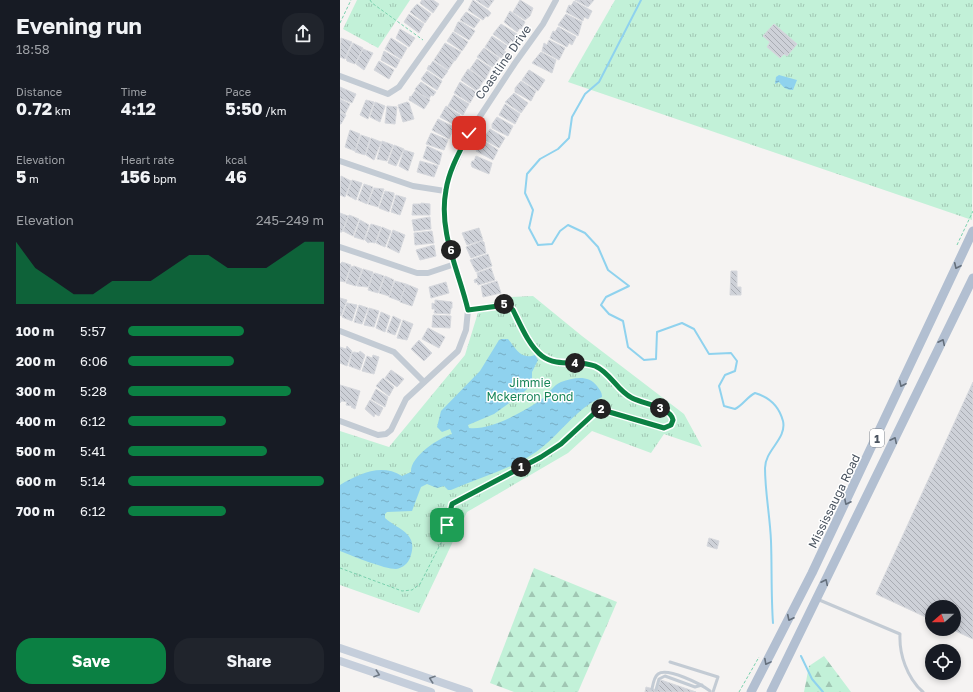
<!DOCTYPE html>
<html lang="en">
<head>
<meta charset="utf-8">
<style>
	:root { --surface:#171b24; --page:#20242c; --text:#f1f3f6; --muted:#9ea1a6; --accent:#0b8043 }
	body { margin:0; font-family:"Golos Text",sans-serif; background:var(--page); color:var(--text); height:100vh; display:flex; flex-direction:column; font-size:15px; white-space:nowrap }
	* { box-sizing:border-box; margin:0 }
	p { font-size:13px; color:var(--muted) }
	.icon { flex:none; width:22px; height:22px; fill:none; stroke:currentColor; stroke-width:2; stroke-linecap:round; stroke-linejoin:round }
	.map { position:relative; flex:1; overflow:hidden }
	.panel { display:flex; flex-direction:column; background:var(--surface); width:340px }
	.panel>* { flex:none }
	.needle { width:26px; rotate:250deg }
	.controls { position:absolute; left:585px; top:600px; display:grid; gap:8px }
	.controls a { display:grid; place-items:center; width:36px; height:36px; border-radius:50%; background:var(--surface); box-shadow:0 2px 6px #0003; font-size:20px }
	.pin { position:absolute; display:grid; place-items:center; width:34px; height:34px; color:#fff; margin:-17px; border-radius:8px; box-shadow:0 2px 6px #0006 }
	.km { position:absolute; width:20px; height:20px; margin:-10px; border-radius:50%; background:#222; color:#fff; font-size:11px; line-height:20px; text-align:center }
	.round { display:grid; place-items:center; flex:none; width:42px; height:42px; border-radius:16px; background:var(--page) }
	.summary { display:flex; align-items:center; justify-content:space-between; height:68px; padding:0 16px }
	h1 { font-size:22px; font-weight:700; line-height:30px }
	.stats { display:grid; grid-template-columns:repeat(3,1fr); gap:6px; height:68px; padding:4px 16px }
	.stats div { display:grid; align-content:center }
	.stats b { font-size:17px; font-weight:700 }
	.stats small { font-size:11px; font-weight:400 }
	.stats p { font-size:11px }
	.chart { height:112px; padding:8px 16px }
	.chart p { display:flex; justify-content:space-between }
	.chart svg { width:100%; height:72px; margin-top:4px; fill:var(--accent); opacity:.7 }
	.primary-button { display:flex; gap:8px; margin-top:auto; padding:8px 16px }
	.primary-button a { flex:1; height:46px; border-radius:16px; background:var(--accent); color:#fff; font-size:16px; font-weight:700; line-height:46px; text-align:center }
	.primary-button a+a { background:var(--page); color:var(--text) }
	ul { padding:0 16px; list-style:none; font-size:13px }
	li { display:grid; grid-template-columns:64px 48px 1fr; align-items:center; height:30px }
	li i { height:10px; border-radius:5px; background:var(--accent) }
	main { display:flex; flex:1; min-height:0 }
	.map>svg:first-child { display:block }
	.grass { fill:url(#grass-tufts) }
	.forest { fill:url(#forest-firs) }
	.water { fill:url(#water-ripples) }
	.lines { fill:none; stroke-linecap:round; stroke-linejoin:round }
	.stream { stroke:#8fd2ee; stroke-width:2 }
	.building { fill:url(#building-back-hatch); stroke:#d6d8dd }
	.path { stroke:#79d0ad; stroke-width:1; stroke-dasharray:3 2; stroke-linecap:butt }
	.service { stroke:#c3cbd4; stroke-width:3 }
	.minor { stroke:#c3cbd4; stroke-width:6 }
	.secondary { stroke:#c5cedb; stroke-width:8 }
	.primary { stroke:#b2bfd1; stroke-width:9 }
	.oneway { stroke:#646f7c }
	.oneway2 { stroke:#6f7985 }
	.route-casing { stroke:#fff; stroke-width:8 }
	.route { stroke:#0b8043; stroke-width:5 }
	.labels { text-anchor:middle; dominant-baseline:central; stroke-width:3; stroke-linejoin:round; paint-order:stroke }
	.shield { fill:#fff; stroke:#808790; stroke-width:1 }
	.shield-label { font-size:11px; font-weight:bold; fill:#4a5460 }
	.street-label { font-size:12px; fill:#4a5460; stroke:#fff }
	.park-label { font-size:12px; fill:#178558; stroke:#fff }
</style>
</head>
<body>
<main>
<section class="panel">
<div class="summary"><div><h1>Evening run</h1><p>18:58</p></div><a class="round"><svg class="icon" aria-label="share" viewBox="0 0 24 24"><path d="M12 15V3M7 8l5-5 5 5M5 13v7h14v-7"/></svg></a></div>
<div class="stats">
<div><p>Distance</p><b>0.72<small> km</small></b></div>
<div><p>Time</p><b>4:12</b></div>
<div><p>Pace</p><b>5:50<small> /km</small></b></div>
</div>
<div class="stats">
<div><p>Elevation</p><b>5<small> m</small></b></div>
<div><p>Heart rate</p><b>156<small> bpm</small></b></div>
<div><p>kcal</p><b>46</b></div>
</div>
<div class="chart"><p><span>Elevation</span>245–249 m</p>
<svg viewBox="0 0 160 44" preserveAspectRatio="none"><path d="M0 44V6L10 22L20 30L30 38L40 38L50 30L60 30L70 30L80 22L90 14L100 14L110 22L120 22L130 22L140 14L150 6L160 6V44z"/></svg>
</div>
<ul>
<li><b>100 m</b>5:57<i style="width:59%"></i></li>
<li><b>200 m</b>6:06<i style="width:54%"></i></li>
<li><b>300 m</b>5:28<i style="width:83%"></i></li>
<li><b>400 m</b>6:12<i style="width:50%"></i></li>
<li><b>500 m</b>5:41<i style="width:71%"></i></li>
<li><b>600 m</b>5:14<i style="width:100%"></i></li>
<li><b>700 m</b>6:12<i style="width:50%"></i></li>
</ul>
<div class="primary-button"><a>Save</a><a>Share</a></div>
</section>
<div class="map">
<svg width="633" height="692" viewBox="0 0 633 692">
	<defs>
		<pattern id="grass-tufts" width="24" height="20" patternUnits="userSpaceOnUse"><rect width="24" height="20" fill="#c2f1d8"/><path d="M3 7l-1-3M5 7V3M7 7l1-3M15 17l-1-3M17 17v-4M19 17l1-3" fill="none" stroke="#a0c6b3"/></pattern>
		<pattern id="forest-firs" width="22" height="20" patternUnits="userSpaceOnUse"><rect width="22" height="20" fill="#c2f1d8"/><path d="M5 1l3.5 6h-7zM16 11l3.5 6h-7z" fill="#a0c6b3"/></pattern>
		<pattern id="water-ripples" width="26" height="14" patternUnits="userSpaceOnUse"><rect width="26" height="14" fill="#8fd2ee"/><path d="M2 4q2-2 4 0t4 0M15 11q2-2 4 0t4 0" fill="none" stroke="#77adc4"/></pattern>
		<pattern id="building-back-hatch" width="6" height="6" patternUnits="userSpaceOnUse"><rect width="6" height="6" fill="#ced1d8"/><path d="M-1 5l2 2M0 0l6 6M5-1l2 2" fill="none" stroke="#a9acb3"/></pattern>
	</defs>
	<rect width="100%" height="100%" fill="#f5f3f2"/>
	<g class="grass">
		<polygon points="17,0 70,0 38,48 3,29"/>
		<polygon points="275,0 633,0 632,220 228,82"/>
		<polygon points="193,296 242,336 344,414 362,447 324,434 311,453 252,431 228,453 127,512 79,613 0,585 0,431 49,447 125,355 140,306 171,297"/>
	</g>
	<g class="forest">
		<polygon points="194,568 277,602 238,692 174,692 150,683"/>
		<polygon points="484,656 511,692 464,692 469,666"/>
	</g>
	<g class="water">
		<path d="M439 75 457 80 453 90C446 90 443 87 439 82L435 84 436 77Z"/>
		<path d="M162 339H168C176 349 181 360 195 355L198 360 192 372V380L188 388 182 394 154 414 128 425 129 428C150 431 185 411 202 399 209 394 213 385 221 382 233 378 248 374 257 386 260 390 262 392 262 397 235 409 220 435 196 452 171 469 139 478 111 490H108L104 486 97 488 87 484 81 487 72 511 47 512 45 514V518C60 531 79 533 70 558 68 563 63 568 56 569 44 569 13 556 0 551V485C19 474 41 463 62 476L71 472C70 457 98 438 112 434L110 429 102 432 97 427 101 411 140 371 159 340Z"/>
	</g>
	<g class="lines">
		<g class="stream">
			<path d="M301 0 259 82 245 94 232 117 229 138 218 149 200 159 187 174 185 193 193 210 189 228 198 245 212 244 220 231 228 225 245 233 258 247 268 270 289 286 266 297 261 305 269 314 283 321 288 347 304 360 316 359 317 332 342 323 354 329 369 354 391 353 397 361 395 371 385 375 379 386 384 406 395 409C403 405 407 397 415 393 429 397 439 406 443 421 447 439 425 450 425 468 425 492 430 516 431 541 432 568 431 595 433 623"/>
			<polyline points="461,656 472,679 483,692"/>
		</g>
	</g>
	<g class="building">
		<polygon points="82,0 93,0 99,4 93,13 80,3"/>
		<polygon points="133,0 149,11 151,13 148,17 146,16 143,20 128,10"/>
		<polygon points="136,0 154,0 148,8"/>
		<polygon points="180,0 193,8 190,16 185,20 173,12"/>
		<polygon points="235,0 254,0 248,7"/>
		<polygon points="234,1 252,11 248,19 244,17 243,21 226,12 229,5 231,6"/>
		<polygon points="77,4 91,14 85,23 70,12"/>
		<polygon points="170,11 185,22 181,29 180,28 177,32 164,22"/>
		<polygon points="126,12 140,20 134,28 120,20"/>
		<polygon points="69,14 84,24 79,33 64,22"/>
		<polygon points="226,14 242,22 238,36 218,25"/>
		<polygon points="118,22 121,22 135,31 129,40 114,31"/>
		<polygon points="161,24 177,34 173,42 171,40 168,45 153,34"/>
		<polygon points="434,24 457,44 447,56 444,54 440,58 427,47 430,42 423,36"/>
		<polygon points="218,27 236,37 232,45 229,43 227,47 210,38 213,31 215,32"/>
		<polygon points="60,29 75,38 69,47 56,38"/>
		<polygon points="113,32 128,42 122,51 107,41"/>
		<polygon points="152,36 167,46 164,51 166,52 161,58 145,47"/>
		<polygon points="1,38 12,42 5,59 0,57"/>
		<polygon points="51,38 67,48 61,59 45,49"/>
		<polygon points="209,40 225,48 219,60 202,51 204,43 207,45"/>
		<polygon points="13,43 23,48 15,64 7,61 6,58"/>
		<polygon points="105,43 121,52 115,61 100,51"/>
		<polygon points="144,48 159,58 154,66 152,67 137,57"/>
		<polygon points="23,49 33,53 24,70 16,64"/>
		<polygon points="44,51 60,60 56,68 41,60"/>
		<polygon points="100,51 114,61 108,70 94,60"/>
		<polygon points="201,52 216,60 212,73 192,63"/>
		<polygon points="137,59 151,68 145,80 130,69"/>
		<polygon points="39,61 54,70 49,79 34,70"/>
		<polygon points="93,61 108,71 102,79 87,69 89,65 90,66"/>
		<polygon points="128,69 144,80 137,91 121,80"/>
		<polygon points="189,70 205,80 198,91 182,80"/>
		<polygon points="87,71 102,81 97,90 83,81 81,79"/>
		<polygon points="181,81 196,91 191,101 175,92 175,88"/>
		<polygon points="81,82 96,92 93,96 91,95 89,99 76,91 75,89"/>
		<polygon points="120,82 136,92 130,103 114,93"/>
		<polygon points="0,87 16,94 12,103 0,98"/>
		<polygon points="75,91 90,100 84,109 69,100 70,96 71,97"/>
		<polygon points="174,93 188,103 181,113 165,102"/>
		<polygon points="114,95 129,104 123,115 108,106"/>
		<polygon points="0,99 10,104 5,114 0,111"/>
		<polygon points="26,100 34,102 28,119 20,115"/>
		<polygon points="35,102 45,106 40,122 30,117"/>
		<polygon points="67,102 69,103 74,119 63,122 58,105"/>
		<polygon points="165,104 180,114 175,124 159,115"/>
		<polygon points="47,106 57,107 55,124 45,123"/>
		<polygon points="106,106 120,115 115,125 100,117"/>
		<polygon points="0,112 6,115 1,124 0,124"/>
		<polygon points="157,117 173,126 168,136 152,128 152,124"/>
		<polygon points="98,119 114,127 109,139 92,130"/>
		<polygon points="150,129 165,138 159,148 143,139"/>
		<polygon points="10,130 20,134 15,151 5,147"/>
		<polygon points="91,133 108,140 104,150 86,144"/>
		<polygon points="21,135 30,138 25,155 15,152"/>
		<polygon points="31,138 41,142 34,160 26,155"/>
		<polygon points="42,141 53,145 47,161 37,159"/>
		<polygon points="144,141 158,150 153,160 136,151"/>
		<polygon points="54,145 64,149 56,166 48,163"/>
		<polygon points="87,146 102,153 99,165 83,158"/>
		<polygon points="64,150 74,153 68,171 59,166"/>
		<polygon points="136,156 152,163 149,174 132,167 131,164 132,161 134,161"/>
		<polygon points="80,161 98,166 94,177 77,172"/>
		<polygon points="1,176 11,181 5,197 0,195"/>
		<polygon points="12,180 22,183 16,200 7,195"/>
		<polygon points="24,184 33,187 27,204 18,200"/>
		<polygon points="34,188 44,189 38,207 28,204"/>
		<polygon points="45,191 54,193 54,196 49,212 39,208"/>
		<polygon points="56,195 66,198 60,215 51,212"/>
		<polygon points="81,203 90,204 90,215 72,215 73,204 81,204"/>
		<polygon points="0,213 8,216 2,232 0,232"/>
		<polygon points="9,215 19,219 13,236 3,231"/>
		<polygon points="90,217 91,229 74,231 72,220"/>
		<polygon points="20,220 29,225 24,240 14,237"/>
		<polygon points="31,224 41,227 35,243 30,242 28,243 25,240"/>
		<polygon points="42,227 51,231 45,247 36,243"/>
		<polygon points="139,228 143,240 127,245 122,233"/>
		<polygon points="53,230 65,235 59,253 47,247"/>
		<polygon points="92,231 94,243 75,245 74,233"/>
		<polygon points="142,241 144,242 146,253 131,258 126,247"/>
		<polygon points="94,245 96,256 80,260 76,250"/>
		<polygon points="148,254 152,266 136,272 130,260"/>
		<polygon points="2,262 11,265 5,282 0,281 0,264"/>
		<polygon points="14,266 22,269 16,286 6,283 11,267"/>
		<polygon points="151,268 155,280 138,285 137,282 135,283 134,280 138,278 137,273"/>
		<polygon points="23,269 33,272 28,287 17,286"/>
		<polygon points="391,271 397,271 397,287 401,287 401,295 390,295"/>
		<polygon points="35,273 44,276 38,293 28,290 33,274"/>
		<polygon points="45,276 54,280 49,296 39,293"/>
		<polygon points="55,281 66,284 60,301 49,297"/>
		<polygon points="157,281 161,293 143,297 141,286"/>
		<polygon points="106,282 109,293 91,298 89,287"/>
		<polygon points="66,284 78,289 72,306 60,302"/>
		<polygon points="0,298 7,300 1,316 0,315"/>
		<polygon points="95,300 112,302 112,308 111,308 110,314 94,313 95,309 92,309 92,303 95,304"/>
		<polygon points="7,303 17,305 12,321 2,317"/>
		<polygon points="19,305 28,308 22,324 14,322"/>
		<polygon points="29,308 39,311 34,327 24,325"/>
		<polygon points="41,312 50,316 45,332 36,328"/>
		<polygon points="93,315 111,316 110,328 92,327"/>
		<polygon points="53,316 61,320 55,335 47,332"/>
		<polygon points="63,320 73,324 67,340 57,338"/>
		<polygon points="88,328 105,337 99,348 82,339"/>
		<polygon points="79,340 92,353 84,361 71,349"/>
		<polygon points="7,346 12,351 7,366 0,363 0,347 6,349"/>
		<polygon points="20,351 25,355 20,370 9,366 12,353 14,352 19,353"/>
		<polygon points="33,355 39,357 34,374 22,371 27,356 32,358"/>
		<polygon points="51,370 64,379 57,387 45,378"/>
		<polygon points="43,378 54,387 49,396 36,386"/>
		<polygon points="633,382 633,639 611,629 614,629 614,607 592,607 592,620 536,594"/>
		<polygon points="0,385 20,391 15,409 11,407 12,406 6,405 7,402 2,401 0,403"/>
		<polygon points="36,389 48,397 45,407 31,399"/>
		<polygon points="30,400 43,408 39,416 35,414 34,417 25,409"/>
		<polygon points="369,538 379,541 377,549 367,546"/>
		<polygon points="321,680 356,692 305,692 306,687 317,690"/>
	</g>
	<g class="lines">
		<g class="path">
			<polyline points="30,0 32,3 83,40"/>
			<polyline points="0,23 11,0"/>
			<polyline points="617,245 633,211"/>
			<path d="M0 568 62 591 72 590 80 584 102 541 112 504 201 457 221 444 259 409 324 428C337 428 334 415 325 411 314 405 302 404 291 398 276 389 271 372 254 366 237 360 216 368 201 355 186 343 183 320 170 307L162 304 134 309"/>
			<polyline points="399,692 419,657"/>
		</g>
		<g class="service">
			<path d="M477 599 560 634C559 654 567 678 583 692"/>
			<polyline points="330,662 378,677 373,692"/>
			<path d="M312 689C313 684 314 677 318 674 327 667 361 684 370 691"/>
			<polyline points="316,690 319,679 325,676 355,687 362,685"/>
		</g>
		<g class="minor">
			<polyline points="0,76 48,94 59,87 121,0"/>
			<polyline points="0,161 73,186 105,191"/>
			<polyline points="0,247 77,273 88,273 115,264"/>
			<polyline points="0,331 54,352 84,382"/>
			<polyline points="0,421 38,435 46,434 51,430 66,399 118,351 126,330 128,310 107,237 104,218 105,191 109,178 129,133 175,63 203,24 216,0"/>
		</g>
		<g class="secondary">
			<polyline points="0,648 129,692"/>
			<polyline points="0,661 91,692"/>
		</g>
		<g class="primary">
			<polyline points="411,692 472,573 633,231"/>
			<polyline points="431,692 633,278"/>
		</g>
	</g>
	<defs><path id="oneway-chevron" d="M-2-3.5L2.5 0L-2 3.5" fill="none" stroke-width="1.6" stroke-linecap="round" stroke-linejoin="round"/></defs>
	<g class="oneway">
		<use href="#oneway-chevron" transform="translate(617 266) rotate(115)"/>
		<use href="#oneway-chevron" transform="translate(602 342) rotate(-64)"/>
		<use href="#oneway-chevron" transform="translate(562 384) rotate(115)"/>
		<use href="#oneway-chevron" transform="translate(554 440) rotate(-64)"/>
		<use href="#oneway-chevron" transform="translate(507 502) rotate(116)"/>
		<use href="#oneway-chevron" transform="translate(485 582) rotate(-64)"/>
		<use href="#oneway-chevron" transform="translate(450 618) rotate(116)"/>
		<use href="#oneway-chevron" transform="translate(427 662) rotate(118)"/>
	</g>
	<g class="oneway2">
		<use href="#oneway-chevron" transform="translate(37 674) rotate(19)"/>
		<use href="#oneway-chevron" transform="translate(92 679) rotate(-161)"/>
	</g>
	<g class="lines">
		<defs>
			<path id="route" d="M107 525 112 504 201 457 221 444 259 409 324 428 331 425 333 420C331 407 303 404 292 398 277 391 271 373 255 366 238 359 218 368 202 356 189 346 180 324 173 310L166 305 128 310C119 271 98 232 106 190 109 170 120 151 129 133"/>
		</defs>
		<use href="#route" class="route-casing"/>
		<use href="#route" class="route"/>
	</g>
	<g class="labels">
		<rect class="shield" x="530" y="429" width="14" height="18" rx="3"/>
		<g class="shield-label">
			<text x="537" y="438">1</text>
		</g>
		<g class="street-label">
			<text transform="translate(163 62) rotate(-55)">Coastline Drive</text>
			<text transform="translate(494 501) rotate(-64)">Mississauga Road</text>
		</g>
		<g class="park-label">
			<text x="190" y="382">Jimmie<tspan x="190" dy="14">Mckerron Pond</tspan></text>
		</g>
	</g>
</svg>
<div class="controls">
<a><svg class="needle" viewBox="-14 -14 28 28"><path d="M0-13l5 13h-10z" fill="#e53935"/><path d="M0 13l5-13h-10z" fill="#9ea1a6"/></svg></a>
<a><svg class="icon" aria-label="locate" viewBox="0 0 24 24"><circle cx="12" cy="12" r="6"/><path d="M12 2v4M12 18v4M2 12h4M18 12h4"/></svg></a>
</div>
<div class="pin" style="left:107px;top:525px;background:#1e9e55"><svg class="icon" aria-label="arrive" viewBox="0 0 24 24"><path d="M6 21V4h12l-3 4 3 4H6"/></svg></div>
<div class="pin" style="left:129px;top:133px;background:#d93025"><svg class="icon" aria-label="check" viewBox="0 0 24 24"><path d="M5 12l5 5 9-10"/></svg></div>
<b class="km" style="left:181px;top:467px">1</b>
<b class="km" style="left:261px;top:409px">2</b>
<b class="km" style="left:320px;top:408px">3</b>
<b class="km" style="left:235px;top:363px">4</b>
<b class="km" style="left:164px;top:304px">5</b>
<b class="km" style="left:111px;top:250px">6</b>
</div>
</main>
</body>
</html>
